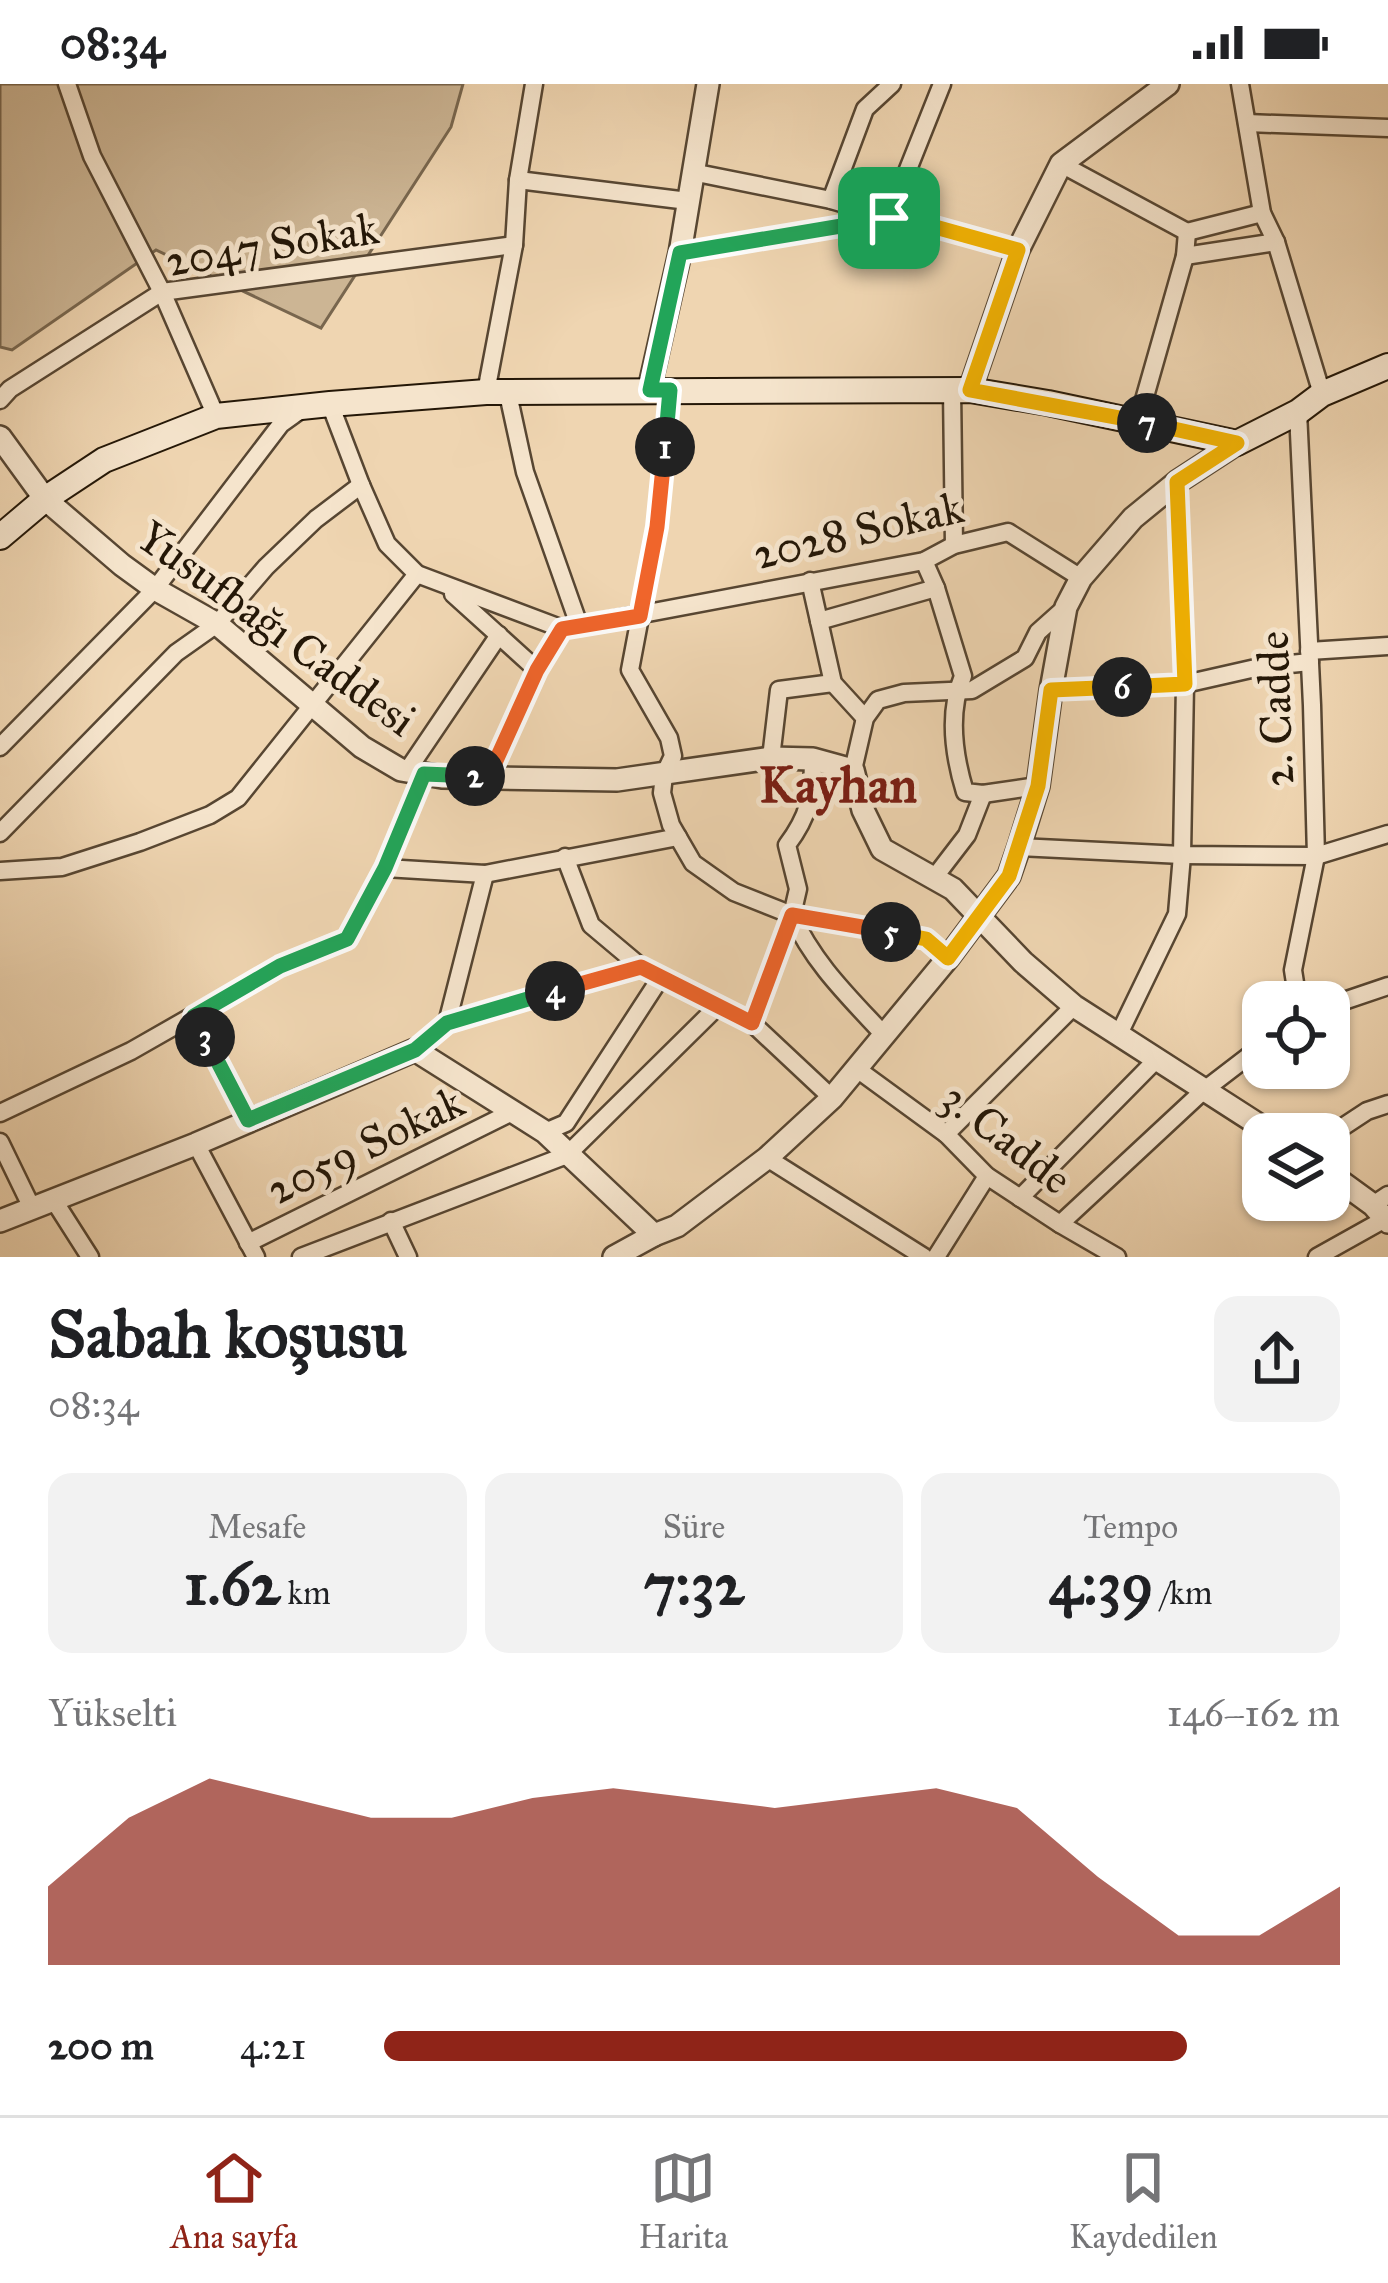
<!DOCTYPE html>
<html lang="tr">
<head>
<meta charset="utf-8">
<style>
	:root { --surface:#fff; --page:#f2f2f2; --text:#202124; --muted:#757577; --line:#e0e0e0; --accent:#8f2418 }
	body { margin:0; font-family:"IM FELL Great Primer",serif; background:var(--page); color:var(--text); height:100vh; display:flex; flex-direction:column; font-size:45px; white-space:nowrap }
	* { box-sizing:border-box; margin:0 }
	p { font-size:39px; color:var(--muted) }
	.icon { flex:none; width:66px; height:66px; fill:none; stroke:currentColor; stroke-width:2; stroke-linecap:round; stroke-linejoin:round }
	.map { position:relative; height:1173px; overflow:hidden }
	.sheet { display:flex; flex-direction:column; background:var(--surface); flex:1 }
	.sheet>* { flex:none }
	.controls { position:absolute; left:1242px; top:897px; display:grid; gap:24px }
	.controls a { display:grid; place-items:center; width:108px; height:108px; border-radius:24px; background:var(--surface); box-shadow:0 3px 9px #0004; font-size:60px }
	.pin { position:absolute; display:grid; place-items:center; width:102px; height:102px; color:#fff; margin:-51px; border-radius:24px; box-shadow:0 6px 18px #0006 }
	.km { position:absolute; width:60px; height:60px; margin:-30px; border-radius:50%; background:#222; color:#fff; font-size:33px; line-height:60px; text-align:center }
	.round { display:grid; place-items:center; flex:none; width:126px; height:126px; border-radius:24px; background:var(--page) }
	.headline { display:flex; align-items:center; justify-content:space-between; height:204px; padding:0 48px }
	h1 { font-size:66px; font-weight:700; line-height:90px }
	.metrics { display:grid; grid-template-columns:repeat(3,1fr); gap:18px; height:204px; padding:12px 48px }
	.metrics div { display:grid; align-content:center; border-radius:24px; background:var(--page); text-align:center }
	.metrics b { font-size:60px; font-weight:700 }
	.metrics small { font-size:33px; font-weight:400 }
	.metrics p { font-size:33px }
	.chart { height:336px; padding:24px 48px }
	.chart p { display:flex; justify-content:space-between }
	.chart svg { width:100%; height:216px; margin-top:12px; fill:var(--accent); opacity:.7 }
	ul { padding:0 48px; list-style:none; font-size:39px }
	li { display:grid; grid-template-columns:192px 144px 1fr; align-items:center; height:90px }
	li i { height:30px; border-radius:15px; background:var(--accent) }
	.status { display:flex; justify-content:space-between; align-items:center; height:84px; padding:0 60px; background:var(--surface); direction:ltr }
	.status svg { height:33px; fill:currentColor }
	.tab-bar { display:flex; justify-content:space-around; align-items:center; height:168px; border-top:3px solid var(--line); background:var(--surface); font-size:33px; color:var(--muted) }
	.tab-bar a { display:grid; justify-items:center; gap:6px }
	.tab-bar .on { color:var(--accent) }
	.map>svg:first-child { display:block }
	.green { fill:#ccb594; stroke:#78664e; stroke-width:3 }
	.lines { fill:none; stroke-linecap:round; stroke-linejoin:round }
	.minor-casing { stroke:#574632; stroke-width:21 }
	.tertiary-casing { stroke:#574632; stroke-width:26 }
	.secondary-casing { stroke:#241707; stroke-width:28 }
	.minor { stroke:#f5e4cc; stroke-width:16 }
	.tertiary { stroke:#f5e4cc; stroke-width:21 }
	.secondary { stroke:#f5e4cc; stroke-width:24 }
	.split-1-casing { stroke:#fff; stroke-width:24 }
	.split-2-casing { stroke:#fff; stroke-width:24 }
	.split-3-casing { stroke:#fff; stroke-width:24 }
	.split-4-casing { stroke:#fff; stroke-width:24 }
	.split-5-casing { stroke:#fff; stroke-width:24 }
	.split-6-casing { stroke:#fff; stroke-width:24 }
	.split-7-casing { stroke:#fff; stroke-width:24 }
	.split-8-casing { stroke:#fff; stroke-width:24 }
	.split-1 { stroke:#22a559; stroke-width:15 }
	.split-2 { stroke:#f0652b; stroke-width:15 }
	.split-3 { stroke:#22a559; stroke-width:15 }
	.split-4 { stroke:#22a559; stroke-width:15 }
	.split-5 { stroke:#f0652b; stroke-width:15 }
	.split-6 { stroke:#f5b400; stroke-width:15 }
	.split-7 { stroke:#f5b400; stroke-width:15 }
	.split-8 { stroke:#f5b400; stroke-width:15 }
	.labels { text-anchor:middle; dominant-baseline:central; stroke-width:10; stroke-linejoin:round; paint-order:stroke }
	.street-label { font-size:45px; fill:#241707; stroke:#f5e4cc }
	.quarter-label { font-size:51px; font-weight:bold; fill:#7a1f14; stroke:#f5e4cc }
</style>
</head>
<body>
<div class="status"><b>08:34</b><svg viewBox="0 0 49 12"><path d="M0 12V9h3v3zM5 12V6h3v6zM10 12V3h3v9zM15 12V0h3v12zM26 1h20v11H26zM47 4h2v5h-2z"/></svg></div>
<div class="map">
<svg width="1388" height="1173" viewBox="0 0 1388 1173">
	<rect width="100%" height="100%" fill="#efd5b1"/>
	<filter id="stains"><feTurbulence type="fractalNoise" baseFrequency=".00167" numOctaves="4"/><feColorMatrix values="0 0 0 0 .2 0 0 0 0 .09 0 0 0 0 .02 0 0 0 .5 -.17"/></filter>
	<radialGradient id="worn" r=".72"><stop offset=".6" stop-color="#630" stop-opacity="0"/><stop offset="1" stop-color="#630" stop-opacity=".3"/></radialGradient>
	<polygon class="green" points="0,0 463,0 451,43 321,244 156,166 12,266 0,263"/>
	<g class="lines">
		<defs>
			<g id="minor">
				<polyline points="67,0 92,72 162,208 216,332"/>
				<polyline points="1240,0 1262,129 1276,158 1322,310"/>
				<polyline points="1247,39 1388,44"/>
				<polyline points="1061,80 1187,148"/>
				<polyline points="692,88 831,116 889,133 942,0"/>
				<polyline points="518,96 688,117"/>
				<polyline points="831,116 865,25 892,0"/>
				<polyline points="1187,148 1262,129"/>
				<polyline points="680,169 889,133 910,136 1018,166"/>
				<polyline points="1185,172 1276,158"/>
				<polyline points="952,305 954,461"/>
				<polyline points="670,306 657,443 630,586 669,654 673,672 664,691 662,709 671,741 693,779 734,808 792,831 926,855 948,874"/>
				<polyline points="486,308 514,161 518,96 534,0"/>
				<polyline points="508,310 525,388 579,541"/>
				<polyline points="0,316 10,305 162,208 514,161"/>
				<polyline points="330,320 361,401 387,460 417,490 563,545 924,477 954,461 1008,448 1081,494"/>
				<polyline points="1298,328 1312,621 1316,772 1293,886 1298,918"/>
				<polyline points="1138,337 1185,172 1187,148"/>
				<path d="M924 477 936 504 963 592C948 628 954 672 965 708L983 710 1038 702"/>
				<polyline points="810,497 833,599 865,634"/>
				<polyline points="453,510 537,586"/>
				<polyline points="819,537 936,504"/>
				<polyline points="1309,567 1388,562"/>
				<polyline points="1051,606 1185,600 1260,583 1310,578"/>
				<polyline points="0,663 155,505 281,340 302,325"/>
				<polyline points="771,674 779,606 833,599"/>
				<polyline points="853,686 865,634 878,616 904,609 972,606 1025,574 1038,548 1066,523"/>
				<polyline points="407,687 499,551"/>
				<polyline points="489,692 537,586 563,545"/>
				<polyline points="0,749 176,569 217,540 266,483 316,435 361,401"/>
				<polyline points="1019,763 1182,771 1316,772 1388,750"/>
				<polyline points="565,773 591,841 641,883 752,939 832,1014"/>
				<polyline points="385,784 485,790 678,753"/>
				<polyline points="0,787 62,783 140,758 210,731 238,714 417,490"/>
				<polyline points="934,794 967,751 983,710"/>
				<path d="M792 831C813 879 850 914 885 952"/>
				<polyline points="1329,922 1388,902"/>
				<polyline points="194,932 247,1036"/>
				<polyline points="447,939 641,883"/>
				<path d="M752 939 792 831 798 805 787 761C809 732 813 711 813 675"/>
				<polyline points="1118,952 1177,830 1182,771 1185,600 1177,398"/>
				<polyline points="415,966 447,939 485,790"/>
				<polyline points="857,985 946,1050 987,1092 1060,1140 1117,1173"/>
				<polyline points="0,1029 131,967 280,882 347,855 385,784 424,690"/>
				<polyline points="545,1048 566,1039 661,893"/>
				<polyline points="946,1050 1074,922"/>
				<polyline points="1329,1052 1367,1027 1388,1020"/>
				<polyline points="0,1058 32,1124"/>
				<polyline points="196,1060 256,1173"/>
				<polyline points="767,1074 924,1173"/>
				<polyline points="1020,1114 1156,976"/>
				<polyline points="53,1115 90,1173"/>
				<polyline points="1373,1121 1388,1111"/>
				<polyline points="391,1137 408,1173"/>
				<polyline points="1060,1140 1203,1007 1263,961"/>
				<polyline points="248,1159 514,1027"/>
				<polyline points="301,1173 567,1071 717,923"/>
				<polyline points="936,1173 987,1092"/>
				<polyline points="1317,1173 1385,1135"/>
			</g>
			<g id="tertiary">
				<polyline points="649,306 680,169 708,0"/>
				<polyline points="970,306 1018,166 1061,80 1168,0"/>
				<polyline points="0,353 45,415 122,481 155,505 217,540 362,663 401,686 442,693 617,696 771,674 813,675 853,686 863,726 882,765 953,805 1023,878 1074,922 1273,1050"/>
				<polyline points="1329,1089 1373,1121 1388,1138"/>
				<polyline points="0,1137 196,1060 415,966 545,1048 654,1151"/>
				<polyline points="614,1173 654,1151 677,1142 767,1074 832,1014 948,874 1009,792 1019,763 1038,702 1051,606 1066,523 1081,494 1133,434 1177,398 1237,359"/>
			</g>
			<polyline id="secondary" points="0,453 45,415 104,376 216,332 330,320 486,308 970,306 1048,319 1237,359 1298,328 1322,310 1388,282"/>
		</defs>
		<use href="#minor" class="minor-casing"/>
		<use href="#tertiary" class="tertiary-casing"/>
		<use href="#secondary" class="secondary-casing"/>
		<use href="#minor" class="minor"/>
		<use href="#tertiary" class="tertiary"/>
		<use href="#secondary" class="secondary"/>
	</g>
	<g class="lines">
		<defs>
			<polyline id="split-1" points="665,363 670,306 650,306 680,169 889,134"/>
			<polyline id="split-2" points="475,692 489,692 537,586 562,545 640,532 657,443 665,363"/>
			<polyline id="split-3" points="205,953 194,932 280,882 347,855 385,784 424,690 475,692"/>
			<polyline id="split-4" points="205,953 248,1036 415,966 447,939 555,907"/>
			<polyline id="split-5" points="555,907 641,883 752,939 792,831 891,848"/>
			<polyline id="split-6" points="891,848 926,855 948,874 1009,792 1038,702 1051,606 1122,603"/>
			<polyline id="split-7" points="1122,603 1185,600 1177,398 1237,359 1147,339"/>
			<polyline id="split-8" points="889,134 910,136 1018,166 970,306 1147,339"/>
		</defs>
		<use href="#split-1" class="split-1-casing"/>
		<use href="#split-2" class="split-2-casing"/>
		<use href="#split-3" class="split-3-casing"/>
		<use href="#split-4" class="split-4-casing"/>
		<use href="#split-5" class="split-5-casing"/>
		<use href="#split-6" class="split-6-casing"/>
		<use href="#split-7" class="split-7-casing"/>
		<use href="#split-8" class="split-8-casing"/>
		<use href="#split-1" class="split-1"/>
		<use href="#split-2" class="split-2"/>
		<use href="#split-3" class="split-3"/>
		<use href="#split-4" class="split-4"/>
		<use href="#split-5" class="split-5"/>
		<use href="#split-6" class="split-6"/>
		<use href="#split-7" class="split-7"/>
		<use href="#split-8" class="split-8"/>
	</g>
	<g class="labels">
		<g class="street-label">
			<text transform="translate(272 160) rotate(-9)">2047 Sokak</text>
			<text transform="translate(858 446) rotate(-13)">2028 Sokak</text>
			<text transform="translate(277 544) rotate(36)">Yusufbağı Caddesi</text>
			<text transform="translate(1275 625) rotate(-92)">2. Cadde</text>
			<text transform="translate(1007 1054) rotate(38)">3. Cadde</text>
			<text transform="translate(365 1061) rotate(-26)">2059 Sokak</text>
		</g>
		<g class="quarter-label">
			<text x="838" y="701">Kayhan</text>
		</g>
	</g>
	<rect width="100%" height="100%" filter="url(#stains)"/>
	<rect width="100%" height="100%" fill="url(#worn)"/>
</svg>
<div class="controls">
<a><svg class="icon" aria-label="locate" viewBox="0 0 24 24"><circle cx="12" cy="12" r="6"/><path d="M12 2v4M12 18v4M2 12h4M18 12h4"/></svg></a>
<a><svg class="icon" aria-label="layers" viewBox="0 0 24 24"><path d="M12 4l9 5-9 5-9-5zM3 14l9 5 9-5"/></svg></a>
</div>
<div class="pin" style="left:889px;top:134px;background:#1e9e55"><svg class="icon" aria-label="arrive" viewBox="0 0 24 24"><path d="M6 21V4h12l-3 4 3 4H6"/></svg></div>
<b class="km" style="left:665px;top:363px">1</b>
<b class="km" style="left:475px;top:692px">2</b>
<b class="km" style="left:205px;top:953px">3</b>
<b class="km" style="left:555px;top:907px">4</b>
<b class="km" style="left:891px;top:848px">5</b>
<b class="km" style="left:1122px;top:603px">6</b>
<b class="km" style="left:1147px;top:339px">7</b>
</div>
<section class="sheet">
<div class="headline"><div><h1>Sabah koşusu</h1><p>08:34</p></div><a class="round"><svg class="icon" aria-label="share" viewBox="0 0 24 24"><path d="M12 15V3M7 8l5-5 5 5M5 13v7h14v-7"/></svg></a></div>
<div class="metrics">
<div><p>Mesafe</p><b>1.62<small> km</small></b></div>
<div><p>Süre</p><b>7:32</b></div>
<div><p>Tempo</p><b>4:39<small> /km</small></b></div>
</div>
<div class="chart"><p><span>Yükselti</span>146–162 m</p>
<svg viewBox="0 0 160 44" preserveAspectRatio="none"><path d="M0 44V28L10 14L20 6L30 10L40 14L50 14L60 10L70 8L80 10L90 12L100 10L110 8L120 12L130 26L140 38L150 38L160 28V44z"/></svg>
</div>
<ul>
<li><b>200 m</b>4:21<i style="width:84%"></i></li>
</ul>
</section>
<nav class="tab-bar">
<a class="on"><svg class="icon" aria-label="home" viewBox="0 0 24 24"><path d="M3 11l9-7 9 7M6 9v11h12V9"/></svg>Ana sayfa</a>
<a><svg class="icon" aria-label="map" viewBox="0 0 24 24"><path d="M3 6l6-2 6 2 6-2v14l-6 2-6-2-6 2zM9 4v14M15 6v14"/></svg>Harita</a>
<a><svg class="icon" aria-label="saved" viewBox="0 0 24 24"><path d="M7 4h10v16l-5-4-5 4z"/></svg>Kaydedilen</a>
</nav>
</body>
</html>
